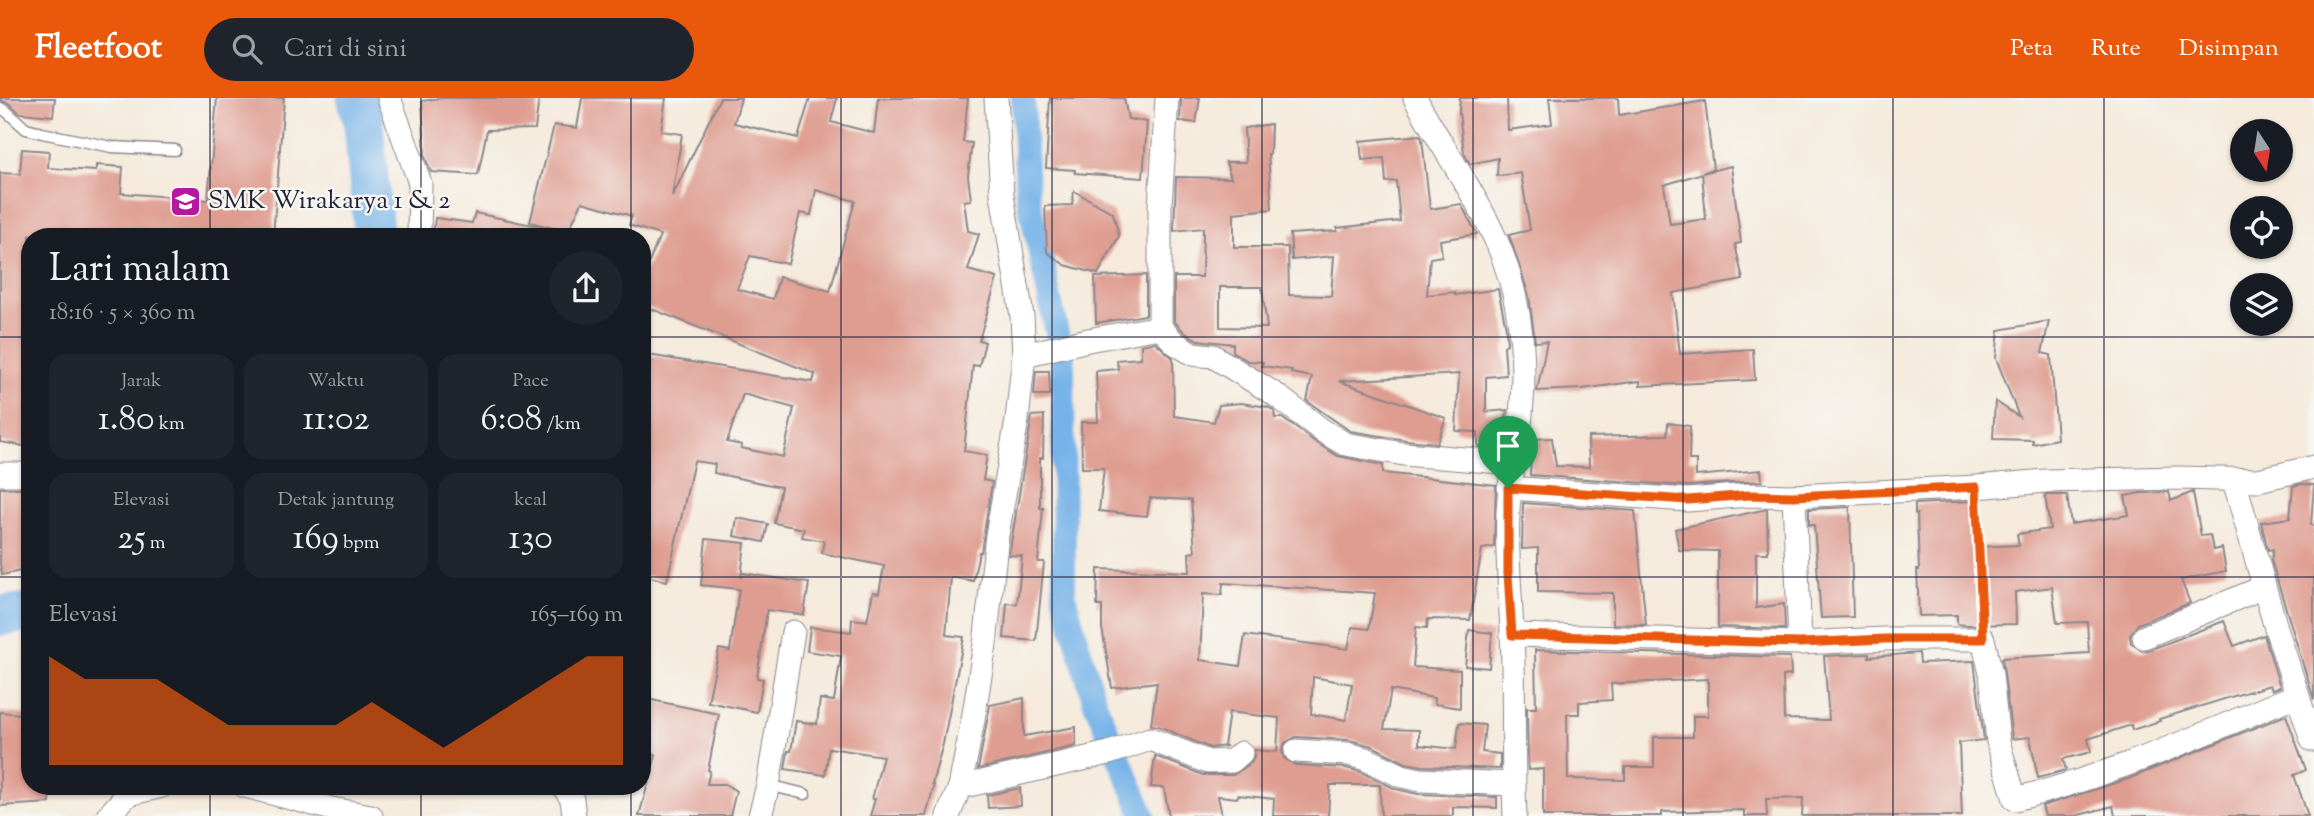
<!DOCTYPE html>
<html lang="id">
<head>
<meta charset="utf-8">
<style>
	:root { --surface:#171b24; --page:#20242c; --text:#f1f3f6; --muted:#9ea1a6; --accent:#ea580c }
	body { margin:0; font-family:"Sorts Mill Goudy",serif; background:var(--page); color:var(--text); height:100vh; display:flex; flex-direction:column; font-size:26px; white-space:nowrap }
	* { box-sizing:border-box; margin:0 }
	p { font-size:23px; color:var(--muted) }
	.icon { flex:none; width:38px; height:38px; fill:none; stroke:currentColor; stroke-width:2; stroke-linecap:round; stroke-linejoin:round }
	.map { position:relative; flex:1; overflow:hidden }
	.sheet { position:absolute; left:21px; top:130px; width:630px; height:567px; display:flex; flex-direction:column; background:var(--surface); border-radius:28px; box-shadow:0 2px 5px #0004 }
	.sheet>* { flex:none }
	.needle { width:46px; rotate:168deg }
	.fabs { position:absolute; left:2230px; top:21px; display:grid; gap:14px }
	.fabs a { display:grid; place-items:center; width:63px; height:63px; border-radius:50%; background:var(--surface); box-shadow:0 2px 5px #0004; font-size:35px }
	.pin { position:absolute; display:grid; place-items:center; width:60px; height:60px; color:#fff; margin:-72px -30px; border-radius:50% 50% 50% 0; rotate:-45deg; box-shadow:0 0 7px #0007 }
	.pin .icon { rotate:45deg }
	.round { display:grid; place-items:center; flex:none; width:74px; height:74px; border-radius:37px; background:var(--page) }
	.head { display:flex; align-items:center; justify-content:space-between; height:119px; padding:0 28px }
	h1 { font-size:38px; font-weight:600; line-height:52px }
	.metrics { display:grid; grid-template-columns:repeat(3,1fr); gap:10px; height:119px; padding:7px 28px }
	.metrics div { display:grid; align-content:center; border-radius:18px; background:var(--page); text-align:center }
	.metrics b { font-size:35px; font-weight:600 }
	.metrics small { font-size:19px; font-weight:400 }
	.metrics p { font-size:19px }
	.chart { height:196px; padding:14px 28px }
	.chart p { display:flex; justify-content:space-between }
	.chart svg { width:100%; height:126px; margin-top:7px; fill:var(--accent); opacity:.7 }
	header { display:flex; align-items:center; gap:42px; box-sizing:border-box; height:98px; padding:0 35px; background:var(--accent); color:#fff }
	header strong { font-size:33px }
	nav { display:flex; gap:38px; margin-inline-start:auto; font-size:24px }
	.search { width:490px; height:63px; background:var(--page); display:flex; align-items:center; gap:18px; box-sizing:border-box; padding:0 24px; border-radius:38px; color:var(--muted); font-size:26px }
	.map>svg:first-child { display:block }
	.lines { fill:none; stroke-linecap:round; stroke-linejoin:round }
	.canal { stroke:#77b3e8; stroke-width:24 }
	.river { stroke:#77b3e8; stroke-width:40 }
	.building { fill:#df9d91; fill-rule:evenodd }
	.service-casing { stroke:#8c868b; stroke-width:13 }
	.minor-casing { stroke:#8c868b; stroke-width:25 }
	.path { stroke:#8c868b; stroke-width:4.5; stroke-dasharray:5 5; stroke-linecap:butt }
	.service { stroke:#fff; stroke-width:10 }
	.minor { stroke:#fff; stroke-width:23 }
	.route-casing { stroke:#fff; stroke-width:14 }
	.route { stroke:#ea580c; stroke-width:9 }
	.grid { fill:none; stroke:#22223b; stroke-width:2; stroke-opacity:0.55 }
	.labels { text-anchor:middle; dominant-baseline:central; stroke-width:5; stroke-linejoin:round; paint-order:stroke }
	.poi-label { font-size:26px; fill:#22223b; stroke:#f6f6f2; text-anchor:start }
</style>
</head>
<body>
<header>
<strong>Fleetfoot</strong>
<div class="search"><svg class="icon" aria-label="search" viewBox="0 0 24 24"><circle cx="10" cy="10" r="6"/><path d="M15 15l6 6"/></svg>Cari di sini</div>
<nav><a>Peta</a><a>Rute</a><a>Disimpan</a></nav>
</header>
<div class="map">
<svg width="2314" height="718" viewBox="0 0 2314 718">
	<rect width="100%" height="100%" fill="#f6f6f2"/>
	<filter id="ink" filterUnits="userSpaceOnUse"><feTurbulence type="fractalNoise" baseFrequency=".0143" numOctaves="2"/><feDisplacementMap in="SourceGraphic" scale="14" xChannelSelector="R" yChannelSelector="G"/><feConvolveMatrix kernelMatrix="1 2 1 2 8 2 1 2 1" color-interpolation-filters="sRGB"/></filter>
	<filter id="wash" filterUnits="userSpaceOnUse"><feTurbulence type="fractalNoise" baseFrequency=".00686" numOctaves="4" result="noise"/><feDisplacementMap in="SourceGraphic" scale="28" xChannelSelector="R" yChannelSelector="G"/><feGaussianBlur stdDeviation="1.57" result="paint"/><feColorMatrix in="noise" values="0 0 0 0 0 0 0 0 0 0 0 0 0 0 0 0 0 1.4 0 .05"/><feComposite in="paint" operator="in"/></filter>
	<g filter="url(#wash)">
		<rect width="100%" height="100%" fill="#f5eadb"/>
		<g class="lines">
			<polyline class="canal" points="1023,0 1027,94 1063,263 1064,498 1094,602 1144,718"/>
			<g class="river">
				<polyline points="357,0 363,22 374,138"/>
				<polyline points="0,518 30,514"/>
			</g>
		</g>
		<g id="blocks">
			<g class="building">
				<polygon points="0,0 55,0 53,18 20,15 10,6 0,2"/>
				<polygon points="217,0 284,0 273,138 30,138 30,349 0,344 0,75 20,76 22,51 49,53 48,70 96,73 96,67 123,69 121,95 208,102"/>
				<polygon points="443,0 539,0 535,31 487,32 478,77 431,74 425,59 422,3"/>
				<path d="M582 0H666L661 33 682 36 672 99 720 0H741L734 25 798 40 810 0H837L831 24 874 35 878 0H968L963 44 972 45 968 78 971 102 964 103 968 133 979 136 968 172 997 180 979 242 985 244 979 268 973 267 964 353 987 357 983 382 992 384 981 454H979L973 483 951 479 946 537 964 539 943 646 932 686 934 687 926 718H870L875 701H872L883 658 829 650 825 677 785 671 788 653H791L796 623 817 626 820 601 834 603 841 558 807 553 810 529 851 534 852 521 867 523 873 494 879 495 884 468 822 455 824 443 802 439 804 431 774 425 781 389 714 375 715 366 694 363 667 483 642 477V256L813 284 815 276 642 207V182L660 137 629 127 632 118 582 104 568 134 530 124 554 27 577 30ZM816 92 855 103 830 193 779 179 773 201 737 191 750 158 788 166 800 115 811 117ZM743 296 794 310 783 359 741 350 742 347 727 344Z"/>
				<polygon points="1050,0 1124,0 1128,21 1147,24 1143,80 1075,75 1075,72 1046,70"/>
				<polygon points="1181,0 1200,0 1196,25 1180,23"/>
				<path d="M1460 0H1507L1508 32 1552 26 1549 0H1618L1619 17 1705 3 1713 71 1702 75 1731 68 1741 145 1735 146 1743 182 1673 195 1680 256 1753 251 1755 282 1640 288V283L1582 291 1537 293 1547 243 1535 244 1529 198 1509 137 1530 132 1521 75 1497 78 1498 60 1470 66 1464 55 1459 14ZM1702 75 1706 121 1670 126 1664 87Z"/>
				<path d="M1271 26 1270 56H1268L1272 111 1234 115V149H1288L1289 197 1331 198 1334 158 1292 162 1290 136 1337 133V130L1400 123 1396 83 1386 84 1384 60 1362 62 1360 43 1420 37 1422 41 1430 111 1461 106 1477 136 1440 142 1442 158 1430 160 1427 197 1455 194V197L1498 191 1506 230 1507 246 1504 248 1506 277 1486 279V314L1507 312 1502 350 1478 348V334L1456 333 1459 276 1339 283 1446 320 1437 345 1406 342 1350 333 1307 303 1312 279 1291 275 1292 272 1262 268 1263 264 1248 263 1233 254V246L1198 242 1184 234 1174 223V179H1202L1203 130 1174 133 1176 79 1231 80 1226 64H1246L1244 30ZM1220 189H1262L1267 230 1220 229Z"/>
				<polygon points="1074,93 1113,115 1119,138 1098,176 1065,167 1047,154 1045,108 1072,107"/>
				<polygon points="475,115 547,130 547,138 433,138 435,120 472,125"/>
				<polygon points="1146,177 1146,217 1096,225 1095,179"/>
				<polygon points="2049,223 2042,255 2051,257 2057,341 2033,346 2033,342 1993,341 1995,303 2019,319 1996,260 1999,232"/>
				<path d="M1155 244 1173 260 1174 318 1214 324 1219 307 1241 305 1268 309 1274 313 1275 320H1282L1315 344 1338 358 1383 367V375L1496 387 1494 449 1482 451 1470 522 1428 521 1427 530 1416 529 1413 569 1460 572V610L1434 606V600L1391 592 1384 631 1419 632V647L1456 651 1459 625 1485 627 1482 654 1500 656V671L1423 668 1406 665 1372 648 1349 642 1296 639 1285 645 1282 653 1284 660 1295 667 1346 670 1361 674 1396 691 1418 696 1497 699V710L1453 709V718H1381L1380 687H1330L1328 718H1273L1274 701 1238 697 1237 700 1218 698 1222 718H1169L1164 690 1151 689 1155 658 1203 677H1233L1251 665 1254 659V652L1277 654 1279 620 1229 614 1224 648H1227L1210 650 1158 628 1151 627 1157 584 1112 590 1102 530V508H1097L1098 471 1190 474 1189 455 1195 454 1191 402 1150 400 1147 418 1099 413 1104 370H1082L1081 324H1098L1096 273 1118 271 1117 262 1141 260V247ZM1223 485 1375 495 1369 531 1352 529 1348 551 1245 537 1240 568 1200 562 1203 496 1222 497ZM1313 579 1352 586 1346 622 1311 616Z"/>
				<polygon points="1036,273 1049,273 1050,297 1034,297"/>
				<polygon points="1044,317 1043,360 1040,360 1040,410 1043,410 1038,464 1044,464 1036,543 1004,540 1007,505 1017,506 1022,458 1009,457 1032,318"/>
				<polygon points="1668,325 1690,328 1689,362 1696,362 1696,378 1761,372 1762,383 1688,388 1530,377 1532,341 1552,340 1556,368 1589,369 1588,339 1667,337"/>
				<polygon points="2302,386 2314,387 2311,427 2314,428 2314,602 2271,462 2273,451 2268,452 2261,424 2290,420 2293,388"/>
				<polygon points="0,390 30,390 30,471 2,477 0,466"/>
				<polygon points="2169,394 2171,403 2193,394 2201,438 2210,437 2213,452 2222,450 2226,473 2181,482 2190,505 2138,526 2130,537 2131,545 2142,553 2149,552 2224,523 2234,548 2264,537 2280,589 2272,592 2270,587 2159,621 2160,623 2132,632 2131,627 2088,641 2091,654 2063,661 2066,672 2038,680 2030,639 2012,641 2002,560 2089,555 2087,524 2057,525 2052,489 2015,494 2016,526 1965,527 1957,526 1957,517 1919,518 1917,472 1919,472 1917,416 1915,416 1915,406 1974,403 1975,449 2019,447 2017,436 2050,431 2045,397 2067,397 2071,426 2129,417 2125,398 2141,395"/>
				<polygon points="1523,405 1635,413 1646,527 1613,526 1613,495 1538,494 1538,450 1522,451"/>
				<polygon points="1850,409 1853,519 1821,520 1814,427 1809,427 1809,411"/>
				<polygon points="1767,411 1768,455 1756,455 1756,510 1784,506 1785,531 1718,529 1718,453 1679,452 1675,431"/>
				<polygon points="737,420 768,426 764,444 734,438"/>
				<polygon points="706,441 745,445 741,480 742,475 809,485 804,517 767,512 757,580 763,581 757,614 708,604 719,551 730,553 739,491 701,487"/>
				<polygon points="1469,532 1492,535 1489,570 1465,568"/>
				<path d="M1535 552 1790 559 1791 577 1783 578 1784 621 1829 622 1824 558 1869 556V559L1919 555 1920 565 1974 563 1984 642 1959 645 1962 718H1802L1803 700 1766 701 1767 718H1744V712L1662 714V718H1543V671L1528 672 1527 610H1536ZM1708 581V618H1693V639H1654V669H1625V682L1568 681 1567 616H1579V604L1612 602 1611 586Z"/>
				<polygon points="642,600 719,616 708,672 710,673 707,686 725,686 736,693 730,718 639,718 656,657 642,654"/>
				<polygon points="1024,600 1024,638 1076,629 1076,648 978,671 990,607"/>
				<polygon points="0,614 30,617 30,688 49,688 50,705 0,708"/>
				<polygon points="2286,617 2306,672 2294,677 2308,718 2115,718 2113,708 2075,718 2045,718 2042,708 2128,681"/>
				<polygon points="1020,690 1021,708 988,710 987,697"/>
			</g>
		</g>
	</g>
	<g filter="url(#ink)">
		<use href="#blocks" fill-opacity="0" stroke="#8c868b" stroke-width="2"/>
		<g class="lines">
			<defs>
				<g id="service">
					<polyline points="0,10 6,13 26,31 42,35 112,49 175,52"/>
					<polyline points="768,687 805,696"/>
				</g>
				<g id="minor">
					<polyline points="389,0 420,85 419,138"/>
					<path d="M1415 0C1442 50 1477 97 1499 149 1527 217 1528 293 1514 365"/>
					<polyline points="1160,229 1160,108 1167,0"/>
					<path d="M1024 257 1088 242 1160 229 1175 245 1193 256 1213 258 1276 297 1323 333 1345 346 1404 356 1514 365C1502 420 1510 479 1512 536 1515 596 1512 657 1515 718"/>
					<polyline points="0,376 30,376"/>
					<polyline points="2234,382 2276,530 2312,642 2314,642"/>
					<polyline points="1509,390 1688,402 1749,397 1794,398 1976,389 2046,383 2179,380 2258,382 2314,369"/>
					<polyline points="1794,398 1800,545"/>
					<path d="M1512 537 1800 545 1885 541H1983L1991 576 1998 644 2015 701C2112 678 2205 635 2297 597"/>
					<polyline points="2144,539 2264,489"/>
					<polyline points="1296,653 1348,656 1366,661 1402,678 1421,682 1513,686"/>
					<polyline points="245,688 332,711 371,718"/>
					<polyline points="563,688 572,701 574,718"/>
					<polyline points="960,689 1109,655 1150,641 1208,664 1232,663 1241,655"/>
					<polyline points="108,718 128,696 162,688"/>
					<polyline points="760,718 768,687 793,534"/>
					<polyline points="948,718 960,689 973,622 985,546 997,437 1017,322 1024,257 1022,218 1002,96 996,0"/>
				</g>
			</defs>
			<use href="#service" class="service-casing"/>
			<use href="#minor" class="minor-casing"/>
			<polyline class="path" points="1977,409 1982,520"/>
			<use href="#service" class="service"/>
			<use href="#minor" class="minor"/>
		</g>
	</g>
	<g class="lines" filter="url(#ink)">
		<defs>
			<polygon id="route" points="1976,389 1983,541 1885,541 1800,545 1512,537 1508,476 1508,390 1688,402 1749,397 1794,398"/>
		</defs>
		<use href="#route" class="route-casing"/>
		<use href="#route" class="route"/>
	</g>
	<path class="grid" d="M210 0V138M421 0V138M631 0V138M841 0V718M1052 0V718M1262 0V718M1473 0V718M1683 0V718M1893 0V718M2104 0V718M0 239H30M642 239H2314M0 479H30M642 479H2314M210 688V718M421 688V718M631 688V718"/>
	<defs>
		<symbol id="school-square" viewBox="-11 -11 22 22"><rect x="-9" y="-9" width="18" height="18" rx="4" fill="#b5179e" stroke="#f6f6f2"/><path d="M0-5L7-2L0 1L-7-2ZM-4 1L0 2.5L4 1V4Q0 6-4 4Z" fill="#fff"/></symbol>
	</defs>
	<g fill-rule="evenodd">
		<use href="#school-square" x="168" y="86" width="35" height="35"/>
	</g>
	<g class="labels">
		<g class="poi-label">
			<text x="208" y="103">SMK Wirakarya 1 &amp; 2</text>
		</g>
	</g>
</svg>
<div class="fabs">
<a><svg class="needle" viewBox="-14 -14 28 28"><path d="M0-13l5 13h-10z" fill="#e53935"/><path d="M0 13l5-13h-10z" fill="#9ea1a6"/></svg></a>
<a><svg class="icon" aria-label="locate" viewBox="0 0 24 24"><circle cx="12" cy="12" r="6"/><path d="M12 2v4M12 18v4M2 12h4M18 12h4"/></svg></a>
<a><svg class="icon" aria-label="layers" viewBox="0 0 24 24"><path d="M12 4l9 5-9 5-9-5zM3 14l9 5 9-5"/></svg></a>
</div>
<div class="pin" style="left:1508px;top:390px;background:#1e9e55"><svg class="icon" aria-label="arrive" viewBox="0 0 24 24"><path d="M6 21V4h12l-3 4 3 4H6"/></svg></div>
<section class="sheet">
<div class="head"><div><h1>Lari malam</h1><p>18:16 · 5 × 360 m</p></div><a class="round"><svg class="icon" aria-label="share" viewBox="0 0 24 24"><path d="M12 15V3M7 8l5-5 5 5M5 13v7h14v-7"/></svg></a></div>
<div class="metrics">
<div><p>Jarak</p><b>1.80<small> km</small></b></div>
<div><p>Waktu</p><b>11:02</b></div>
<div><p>Pace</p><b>6:08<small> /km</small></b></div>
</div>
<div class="metrics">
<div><p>Elevasi</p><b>25<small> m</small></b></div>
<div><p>Detak jantung</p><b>169<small> bpm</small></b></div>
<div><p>kcal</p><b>130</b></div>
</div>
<div class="chart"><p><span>Elevasi</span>165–169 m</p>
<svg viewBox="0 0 160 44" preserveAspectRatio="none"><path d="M0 44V6L10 14L20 14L30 14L40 22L50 30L60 30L70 30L80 30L90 22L100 30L110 38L120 30L130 22L140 14L150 6L160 6V44z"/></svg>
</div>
</section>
</div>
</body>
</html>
